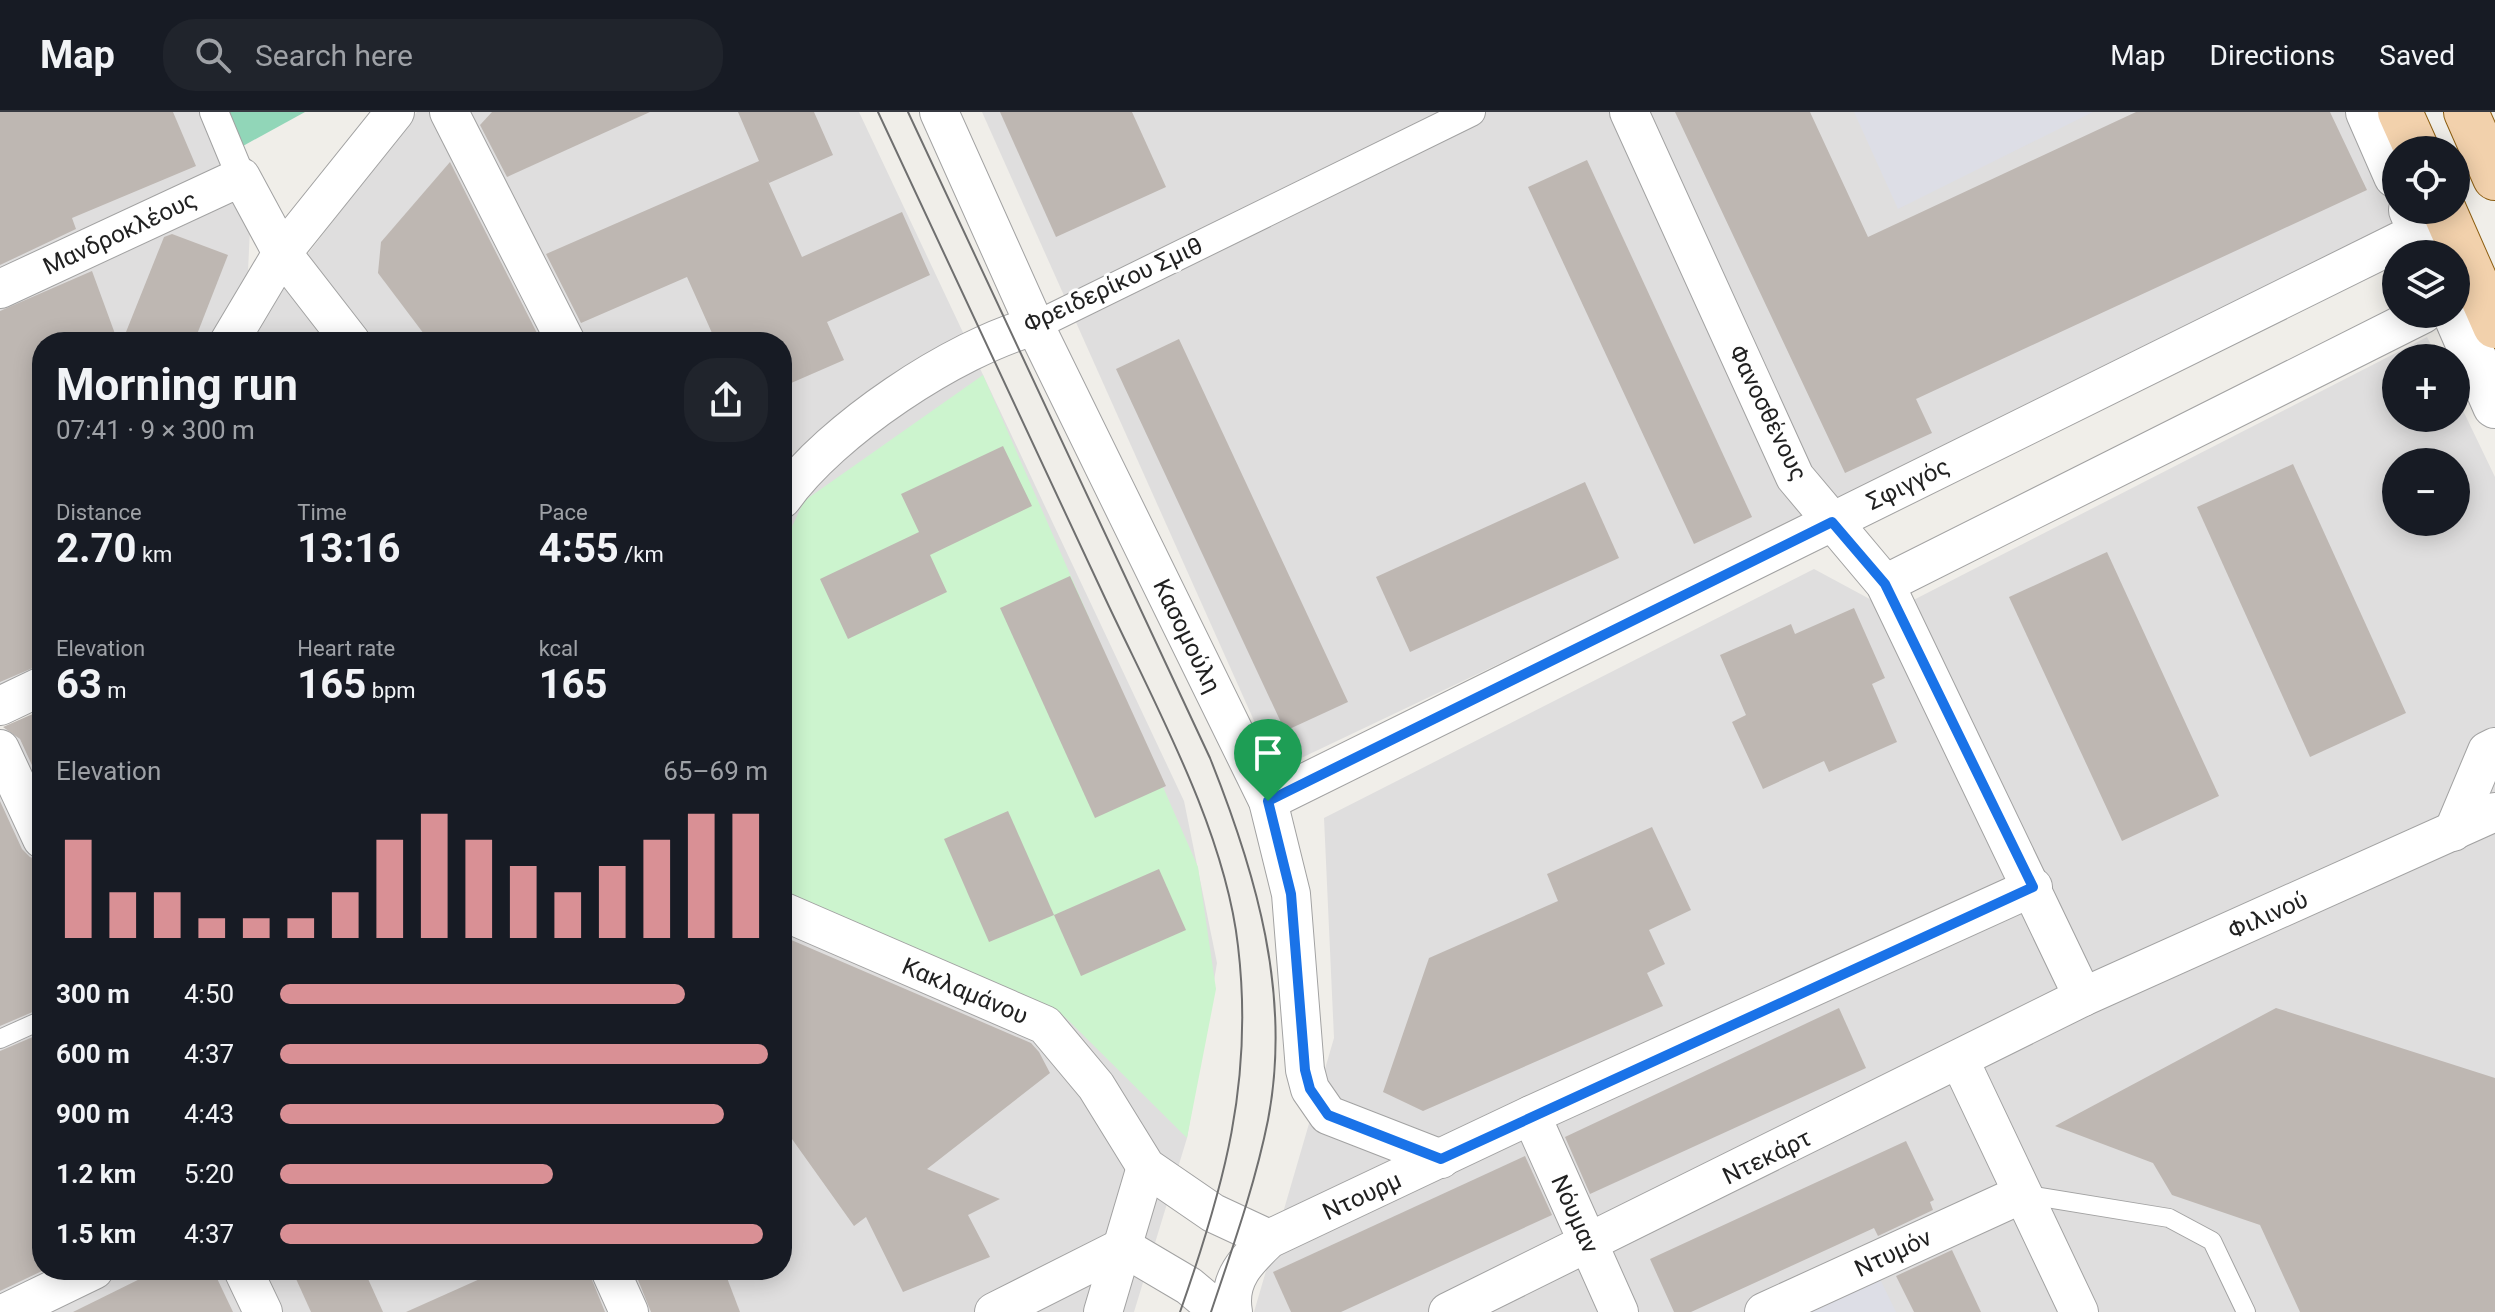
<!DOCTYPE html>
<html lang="en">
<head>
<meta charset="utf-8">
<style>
	:root { --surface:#171b24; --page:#20242c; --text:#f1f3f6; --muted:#9ea1a6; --line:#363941; --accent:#d99095 }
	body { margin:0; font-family:Roboto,sans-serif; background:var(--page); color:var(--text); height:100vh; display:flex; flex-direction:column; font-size:30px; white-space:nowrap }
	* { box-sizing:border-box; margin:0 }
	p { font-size:26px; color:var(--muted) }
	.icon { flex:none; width:44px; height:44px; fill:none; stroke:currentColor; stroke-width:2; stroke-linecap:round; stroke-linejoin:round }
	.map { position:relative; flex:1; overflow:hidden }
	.details { position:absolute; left:32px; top:220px; width:760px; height:948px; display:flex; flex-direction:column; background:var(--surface); border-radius:32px; box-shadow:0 4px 20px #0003 }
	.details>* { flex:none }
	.fabs { position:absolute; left:2382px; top:24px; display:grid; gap:16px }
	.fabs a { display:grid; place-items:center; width:88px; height:88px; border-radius:50%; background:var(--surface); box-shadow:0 4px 20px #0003; font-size:40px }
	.pin { position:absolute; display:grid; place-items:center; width:68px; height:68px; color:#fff; margin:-82px -34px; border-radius:50% 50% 50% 0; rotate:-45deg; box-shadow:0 0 8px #0007 }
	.pin .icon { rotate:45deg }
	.round { display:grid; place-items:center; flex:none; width:84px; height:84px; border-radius:32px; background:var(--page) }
	.headline { display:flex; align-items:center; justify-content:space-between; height:136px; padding:0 24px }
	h1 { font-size:44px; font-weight:700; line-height:60px }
	.figures { display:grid; grid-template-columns:repeat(3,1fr); gap:12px; height:136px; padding:8px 24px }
	.figures div { display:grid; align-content:center }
	.figures b { font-size:40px; font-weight:700 }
	.figures small { font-size:22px; font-weight:400 }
	.figures p { font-size:22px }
	.chart { height:224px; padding:16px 24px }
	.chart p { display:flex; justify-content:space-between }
	.chart svg { width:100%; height:144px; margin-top:8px; stroke:var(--accent); stroke-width:6 }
	ul { padding:0 24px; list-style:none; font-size:26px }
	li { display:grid; grid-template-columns:128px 96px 1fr; align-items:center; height:60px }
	li i { height:20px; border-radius:10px; background:var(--accent) }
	header { display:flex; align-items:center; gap:48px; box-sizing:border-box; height:112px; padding:0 40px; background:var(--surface); border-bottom:2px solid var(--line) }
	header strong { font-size:38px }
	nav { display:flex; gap:44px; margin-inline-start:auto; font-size:28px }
	.search { width:560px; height:72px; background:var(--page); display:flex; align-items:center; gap:20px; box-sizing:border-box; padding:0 28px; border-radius:32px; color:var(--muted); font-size:30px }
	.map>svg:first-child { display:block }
	.residential { fill:#dfdede; fill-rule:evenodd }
	.park { fill:#ccf4ce }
	.pitch { fill:#91d6b8 }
	.plaza { fill:#dddee6 }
	.building { fill:#beb7b2 }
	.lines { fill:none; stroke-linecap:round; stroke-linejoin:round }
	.service-casing { stroke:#a2a2a2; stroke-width:20 }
	.pedestrian-casing { stroke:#a2a2a2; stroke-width:30 }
	.minor-casing { stroke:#a2a2a2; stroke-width:40 }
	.tertiary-casing { stroke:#a2a2a2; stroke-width:46 }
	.primary-casing { stroke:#8d5e11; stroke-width:46 }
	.service { stroke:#fff; stroke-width:18 }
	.pedestrian { stroke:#fff; stroke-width:28 }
	.minor { stroke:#fff; stroke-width:38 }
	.tertiary { stroke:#fff; stroke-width:44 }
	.primary { stroke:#f2d1ac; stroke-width:44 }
	.tram { stroke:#6f6f6f; stroke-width:2 }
	.route-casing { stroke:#fff; stroke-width:16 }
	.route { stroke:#1a73e8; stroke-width:10 }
	.labels { text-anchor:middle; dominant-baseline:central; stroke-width:6; stroke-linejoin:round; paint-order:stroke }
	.street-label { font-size:24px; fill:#212121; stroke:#fff }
</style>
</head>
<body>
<header>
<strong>Map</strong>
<div class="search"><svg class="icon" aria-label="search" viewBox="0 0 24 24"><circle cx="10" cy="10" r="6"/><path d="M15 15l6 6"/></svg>Search here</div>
<nav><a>Map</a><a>Directions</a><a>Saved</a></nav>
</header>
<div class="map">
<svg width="2495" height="1200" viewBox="0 0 2495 1200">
	<rect width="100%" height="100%" fill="#f0eee9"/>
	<g class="residential">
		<polygon points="0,0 201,0 250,117 248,159 218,230 42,230 42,564 0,585"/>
		<polygon points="417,0 859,0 1184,689 1217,851 1187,1026 1134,1200 0,1200 0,619 42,599 42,1158 782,1158 782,230 250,230 263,200"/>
		<polygon points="982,0 2350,0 2400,112 1833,393 1276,658"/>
		<path d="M2427 225 2438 246H2396V306H2456V284L2495 365V1200H1254L1334 926 1324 706 1814 457 1892 499ZM2396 350H2456V410H2396Z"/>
	</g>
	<polygon class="park" points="983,263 1198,755 1216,877 1187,1026 1065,905 782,786 782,436 804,389"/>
	<polygon class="pitch" points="229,0 305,0 243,34"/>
	<g class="plaza">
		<polygon points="1854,0 2093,0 1898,97"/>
		<polygon points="1879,1165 1896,1200 1804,1200"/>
	</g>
	<g class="building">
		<polygon points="0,0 173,0 196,54 72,106 76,117 0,153"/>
		<polygon points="492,0 650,0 507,65 480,13"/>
		<polygon points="738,0 814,0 833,43 769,71 767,67 802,145 902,100 930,163 827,210 844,248 782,275 782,230 716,230 687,165 581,211 546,142 759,49"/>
		<polygon points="1000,0 1132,0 1166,75 1056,125"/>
		<polygon points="1675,0 1810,0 1868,125 2136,0 2330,0 2367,78 1916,287 1932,321 1845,361"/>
		<polygon points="1587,48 1752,405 1694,432 1528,75"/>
		<polygon points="450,50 541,229 430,230 378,161 381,130"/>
		<polygon points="172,122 228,143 194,230 122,230 164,125"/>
		<polygon points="92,159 118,230 42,230 42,552 0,570 0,199"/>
		<polygon points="1179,227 1348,590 1285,619 1116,257"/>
		<polygon points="1003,334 1032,394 930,443 947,480 848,527 820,467 919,420 901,382"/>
		<polygon points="2293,352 2406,601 2310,645 2197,395"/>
		<polygon points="1585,370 1619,446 1410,540 1376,465"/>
		<polygon points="2107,440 2219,684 2122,729 2009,485"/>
		<polygon points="1070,464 1166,674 1095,706 1000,496"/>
		<polygon points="1854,496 1885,566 1872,572 1897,630 1829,660 1824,649 1763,677 1732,610 1746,603 1720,543 1791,512 1795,522"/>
		<polygon points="42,598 42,675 20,627 3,615"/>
		<polygon points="0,689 22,737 30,745 42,749 42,896 0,914"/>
		<polygon points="1008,699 1054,803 989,830 944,727"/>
		<polygon points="1652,715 1691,798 1649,818 1665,852 1647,861 1663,894 1423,999 1383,980 1429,846 1558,789 1547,762"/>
		<polygon points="1159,757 1186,818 1081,864 1054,803"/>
		<polygon points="782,824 1031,931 1039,940 1050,961 927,1057 1000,1087 968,1103 990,1145 903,1180 866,1105 854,1114 782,1013"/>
		<polygon points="1839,896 1866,956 1590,1082 1565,1025"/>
		<polygon points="2276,896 2495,966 2495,1200 2300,1200 2260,1113 2172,1083 2153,1051 2055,1014"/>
		<polygon points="42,921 42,1159 0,1179 0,939"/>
		<polygon points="1906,1029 1934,1088 1930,1090 1933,1098 1878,1124 1874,1116 1691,1200 1674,1200 1650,1147"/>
		<polygon points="1525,1044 1552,1103 1341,1200 1291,1200 1273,1160"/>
		<polygon points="1952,1138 1981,1200 1914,1200 1896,1164"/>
		<polygon points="158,1158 213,1158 233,1200 73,1200"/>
		<polygon points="292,1158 364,1158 383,1200 311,1200"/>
		<polygon points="500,1158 588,1158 605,1200 406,1200"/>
		<polygon points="634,1158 724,1158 740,1200 651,1200"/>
	</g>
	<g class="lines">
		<defs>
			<g id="service">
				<polyline points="0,927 42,908"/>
				<polyline points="2022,1082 2169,1106 2212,1129 2246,1200"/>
			</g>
			<g id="pedestrian">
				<polyline points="214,0 241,65"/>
				<polyline points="1035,214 1471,0"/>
			</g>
			<g id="minor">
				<polyline points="449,0 566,230"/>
				<polyline points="939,0 1035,214 1268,689 1291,782 1305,958 1310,977 1328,1003 1441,1047"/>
				<polyline points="1629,0 1795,365 1885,472 2083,885"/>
				<polyline points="0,177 241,65 282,141 351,230"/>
				<polyline points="229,230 282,141 395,0"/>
				<path d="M782 387C831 318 954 236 1035 214"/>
				<polyline points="1885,472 2423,202"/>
				<polyline points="0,594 42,574"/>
				<polyline points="0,637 42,727"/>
				<polyline points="1268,689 2420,119"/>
				<polyline points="2453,720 2487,639 2495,635"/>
				<polyline points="782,799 1045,913 1096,974 1146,1055 1213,1101 1269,1127"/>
				<polyline points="1960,949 2079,1200"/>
				<polyline points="1531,1003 1619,1200"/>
				<polyline points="1123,1135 1189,1174 1220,1200"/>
				<polyline points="243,1158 263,1200"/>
				<polyline points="610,1158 629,1200"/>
				<polyline points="7,1200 94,1158"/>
				<polyline points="994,1200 1123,1135"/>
				<polyline points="1103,1200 1146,1055"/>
				<path d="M1233 1200C1227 1167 1247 1148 1269 1127L1531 1003 2033 775"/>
				<polyline points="1448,1200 2083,885 2495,700"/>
				<polyline points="1764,1200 2022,1082"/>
			</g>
			<g id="tertiary">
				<polyline points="2368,0 2396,64"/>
				<polyline points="2411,98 2430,142"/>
				<polyline points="2455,202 2495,294"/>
			</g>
			<g id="primary">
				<polyline points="2400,0 2417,38"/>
				<polyline points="2466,0 2495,66"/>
				<polyline points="2444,98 2495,214"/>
			</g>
		</defs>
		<use href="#service" class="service-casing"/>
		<use href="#pedestrian" class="pedestrian-casing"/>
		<use href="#minor" class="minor-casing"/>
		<use href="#tertiary" class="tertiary-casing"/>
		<use href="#primary" class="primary-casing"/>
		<use href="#service" class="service"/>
		<use href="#pedestrian" class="pedestrian"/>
		<use href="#minor" class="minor"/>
		<use href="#tertiary" class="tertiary"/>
		<use href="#primary" class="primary"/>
		<g class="tram">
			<path d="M878 0C953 162 1029 324 1105 486 1154 591 1225 718 1238 834 1254 968 1224 1075 1180 1200"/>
			<path d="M908 0 1210 646C1256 761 1292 883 1268 1008 1255 1073 1232 1137 1211 1200"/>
		</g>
	</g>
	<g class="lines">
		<defs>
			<polygon id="route" points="1832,410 1885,472 2033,775 1441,1047 1328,1003 1310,977 1305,958 1291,782 1268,689"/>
		</defs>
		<use href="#route" class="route-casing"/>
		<use href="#route" class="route"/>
	</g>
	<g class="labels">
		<g class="street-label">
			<text transform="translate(120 121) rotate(-25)">Μανδροκλέους</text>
			<text transform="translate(1113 173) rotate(-25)">Φρειδερίκου Σμιθ</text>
			<text transform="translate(1768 301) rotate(64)">Φανοσθένους</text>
			<text transform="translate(1908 372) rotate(-26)">Σφιγγός</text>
			<text transform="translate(1187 524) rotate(64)">Κασομούλη</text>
			<text transform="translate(2268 803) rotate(-24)">Φιλινού</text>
			<text transform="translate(965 879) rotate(23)">Κακλαμάνου</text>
			<text transform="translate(1767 1045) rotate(-26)">Ντεκάρτ</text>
			<text transform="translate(1362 1084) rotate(-25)">Ντουρμ</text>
			<text transform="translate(1575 1102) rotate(66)">Νόυμαν</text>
			<text transform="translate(1893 1141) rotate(-25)">Ντυμόν</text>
		</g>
	</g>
</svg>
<div class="fabs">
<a><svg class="icon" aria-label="locate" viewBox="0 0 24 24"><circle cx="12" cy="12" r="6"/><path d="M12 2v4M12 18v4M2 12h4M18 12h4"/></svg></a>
<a><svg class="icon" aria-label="layers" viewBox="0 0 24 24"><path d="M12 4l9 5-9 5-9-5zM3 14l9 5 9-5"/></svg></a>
<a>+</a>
<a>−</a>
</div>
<div class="pin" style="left:1268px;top:689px;background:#1e9e55"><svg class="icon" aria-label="arrive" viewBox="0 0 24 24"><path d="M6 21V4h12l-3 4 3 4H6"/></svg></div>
<section class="details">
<div class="headline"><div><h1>Morning run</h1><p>07:41 · 9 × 300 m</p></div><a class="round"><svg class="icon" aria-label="share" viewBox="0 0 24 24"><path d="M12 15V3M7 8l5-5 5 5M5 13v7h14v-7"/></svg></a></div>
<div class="figures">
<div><p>Distance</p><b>2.70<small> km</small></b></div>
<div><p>Time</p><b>13:16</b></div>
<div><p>Pace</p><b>4:55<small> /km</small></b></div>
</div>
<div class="figures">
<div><p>Elevation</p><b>63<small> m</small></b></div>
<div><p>Heart rate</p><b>165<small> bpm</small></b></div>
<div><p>kcal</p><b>165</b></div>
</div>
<div class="chart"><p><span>Elevation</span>65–69 m</p>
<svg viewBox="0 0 160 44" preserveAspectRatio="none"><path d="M5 44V14M15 44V30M25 44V30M35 44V38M45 44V38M55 44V38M65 44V30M75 44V14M85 44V6M95 44V14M105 44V22M115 44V30M125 44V22M135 44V14M145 44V6M155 44V6"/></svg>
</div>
<ul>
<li><b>300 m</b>4:50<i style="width:83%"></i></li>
<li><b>600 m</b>4:37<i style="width:100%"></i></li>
<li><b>900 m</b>4:43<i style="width:91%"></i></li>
<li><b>1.2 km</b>5:20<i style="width:56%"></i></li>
<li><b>1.5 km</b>4:37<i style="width:99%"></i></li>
</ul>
</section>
</div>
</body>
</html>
